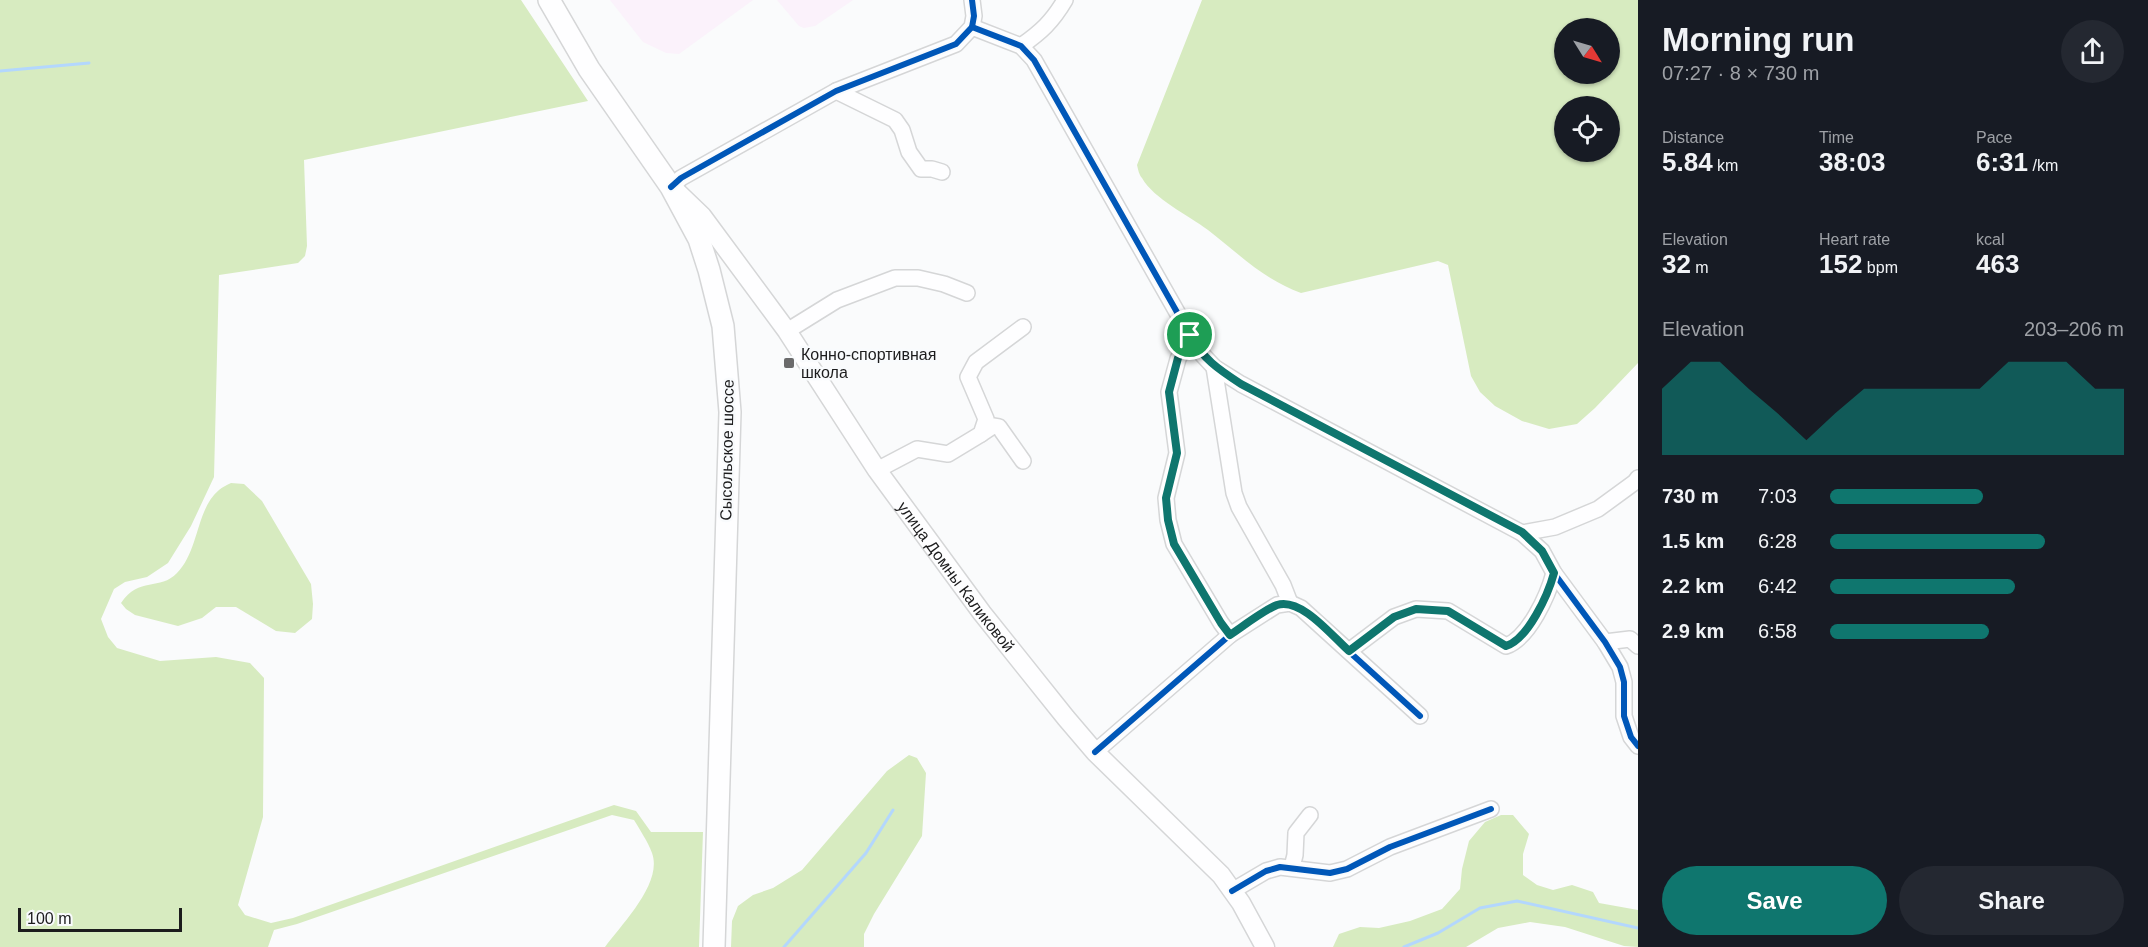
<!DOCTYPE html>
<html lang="en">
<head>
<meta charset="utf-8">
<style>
	:root { --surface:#171b24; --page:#242831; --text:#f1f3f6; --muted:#9ea1a6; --accent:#0f766e }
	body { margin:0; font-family:Helvetica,sans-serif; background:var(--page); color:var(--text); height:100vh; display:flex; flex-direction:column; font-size:22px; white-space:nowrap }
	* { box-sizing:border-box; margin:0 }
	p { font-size:20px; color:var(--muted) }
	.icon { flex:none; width:33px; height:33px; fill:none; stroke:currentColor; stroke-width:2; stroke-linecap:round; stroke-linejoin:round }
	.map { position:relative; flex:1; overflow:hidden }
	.side { display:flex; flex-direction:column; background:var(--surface); width:510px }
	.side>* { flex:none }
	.needle { width:39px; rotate:127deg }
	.buttons { position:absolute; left:1554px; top:18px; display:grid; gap:12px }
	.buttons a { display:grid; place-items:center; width:66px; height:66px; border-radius:50%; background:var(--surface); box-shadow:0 2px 4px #0004; font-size:30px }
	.scale { position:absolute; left:18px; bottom:15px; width:164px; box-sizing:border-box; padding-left:6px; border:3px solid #1c1c1d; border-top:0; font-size:16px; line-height:21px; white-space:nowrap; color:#1c1c1d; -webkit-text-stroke:4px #f9fbfd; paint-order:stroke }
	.pin { position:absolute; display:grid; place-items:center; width:51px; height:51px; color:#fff; margin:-26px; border:3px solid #fff; border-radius:50%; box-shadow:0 2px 6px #0007 }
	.round { display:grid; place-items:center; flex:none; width:63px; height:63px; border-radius:32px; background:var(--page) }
	.headline { display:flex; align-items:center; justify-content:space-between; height:102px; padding:0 24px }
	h1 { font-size:33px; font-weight:800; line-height:45px }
	.figures { display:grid; grid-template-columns:repeat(3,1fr); gap:9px; height:102px; padding:6px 24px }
	.figures div { display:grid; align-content:center }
	.figures b { font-size:26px; font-weight:800 }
	.figures small { font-size:16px; font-weight:400 }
	.figures p { font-size:16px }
	.chart { height:168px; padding:12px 24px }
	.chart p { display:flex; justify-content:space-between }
	.chart svg { width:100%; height:108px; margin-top:6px; fill:var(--accent); opacity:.7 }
	.button { display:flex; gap:12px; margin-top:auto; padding:12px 24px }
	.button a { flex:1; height:69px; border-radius:36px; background:var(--accent); color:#fff; font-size:24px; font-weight:800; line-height:69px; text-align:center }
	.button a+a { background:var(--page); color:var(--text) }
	ul { padding:0 24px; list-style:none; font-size:20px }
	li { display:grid; grid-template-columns:96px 72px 1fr; align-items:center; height:45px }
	li i { height:15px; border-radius:8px; background:var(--accent) }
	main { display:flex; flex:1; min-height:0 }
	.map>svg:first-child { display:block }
	.commercial { fill:#fbf2fb }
	.green { fill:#d7ebc0; fill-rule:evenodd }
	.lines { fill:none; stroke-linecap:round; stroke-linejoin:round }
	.stream { stroke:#b3d7fd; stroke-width:3 }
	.minor-casing { stroke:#d5d6d7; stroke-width:18 }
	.major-casing { stroke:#d5d6d7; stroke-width:21 }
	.highway-casing { stroke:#d5d6d7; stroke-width:24 }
	.minor { stroke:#fefeff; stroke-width:15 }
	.major { stroke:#fefeff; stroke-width:18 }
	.highway { stroke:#fefeff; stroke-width:21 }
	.cycleway-casing { stroke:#f9fbfd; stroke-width:10 }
	.cycleway { stroke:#0057b8; stroke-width:6 }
	.route-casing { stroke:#fff; stroke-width:12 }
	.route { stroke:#0f766e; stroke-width:8 }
	.poi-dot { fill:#6a6a6b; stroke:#f9fbfd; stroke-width:2 }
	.labels { text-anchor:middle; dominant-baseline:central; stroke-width:5; stroke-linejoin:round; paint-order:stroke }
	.poi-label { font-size:16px; fill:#1c1c1d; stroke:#f9fbfd; text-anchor:start }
	.street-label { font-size:16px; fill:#1c1c1d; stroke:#f9fbfd }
</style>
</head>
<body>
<main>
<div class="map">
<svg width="1638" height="947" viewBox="0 0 1638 947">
	<rect width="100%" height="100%" fill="#fafbfc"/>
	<g class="commercial">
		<polygon points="610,0 753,0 679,54 666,53 643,42"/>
		<polygon points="777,0 853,0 815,26 804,28 799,26"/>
	</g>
	<g class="green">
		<path d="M0 0H521L588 101 304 160 307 246 305 256 298 263 219 275 214 477 191 526 168 563 147 577 125 582 114 589 101 619 108 637 117 648 160 661 216 657 250 663 264 678 263 817 238 905 245 915 271 923 293 918 614 805 636 811 651 832H703L699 947H605C622 924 663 883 652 853 648 842 640 830 634 820L612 815 297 924 274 930 268 947H0Z"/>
		<path d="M1202 0H1638V363L1595 408 1577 424 1549 429 1522 421 1495 406 1480 392 1471 376 1448 265 1438 261 1301 293C1264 280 1238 253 1208 230 1188 215 1154 199 1142 178 1139 175 1138 169 1137 165ZM1564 28H1610V74H1564ZM1564 106H1610V152H1564Z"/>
		<path d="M231 483 244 484 262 501 311 584 313 604 312 619 295 633 276 631 236 607H216L202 618 178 626 135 615 126 609 121 603C139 576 160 591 177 573 199 551 196 509 219 490 222 487 227 485 231 483Z"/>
		<polygon points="909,755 917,758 926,773 922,836 874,914 864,934 864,947 731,947 732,921 738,906 753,895 773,888 802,870 887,771"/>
		<polygon points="1501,815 1513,815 1529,834 1523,854 1523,875 1537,885 1553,890 1572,885 1593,892 1599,903 1638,910 1638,947 1624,946 1565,927 1530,922 1498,928 1466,947 1333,947 1339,934 1360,927 1379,928 1410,921 1442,909 1460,889 1462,869 1469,841 1485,822"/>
	</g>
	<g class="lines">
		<g class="stream">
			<polyline points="0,71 89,63"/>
			<polyline points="784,947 866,853 893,810"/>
			<polyline points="1404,947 1438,933 1480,908 1517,901 1638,928"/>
		</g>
		<defs>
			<g id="minor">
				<polyline points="972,27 1021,46 1034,60 1199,351 1214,367 1241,384 1522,533 1542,551 1554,573 1605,642 1620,667 1624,682 1624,716 1631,737 1638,746"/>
				<path d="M1021 46C1041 32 1052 22 1065 0"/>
				<polyline points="836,91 895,120 902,130 909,152 921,169 932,169 942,172"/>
				<polyline points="671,187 681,178 836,91 956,44 972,27 974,16 972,0"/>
				<polyline points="787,331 837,300 895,278 918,278 944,284 967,293"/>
				<polyline points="1190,335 1178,359 1169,392 1177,453 1166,498 1168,520 1174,544 1221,623 1230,635"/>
				<polyline points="1214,367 1234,493 1239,507 1283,585 1290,603"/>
				<polyline points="981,434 993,426 999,427 1023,461"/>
				<polyline points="877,470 917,449 948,454 981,434 986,419 968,377 976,362 1023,327"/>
				<polyline points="1522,533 1555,527 1598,509 1635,482 1638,478"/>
				<polyline points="1605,642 1630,639 1638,646"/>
				<path d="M1349 651 1394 617 1416 609 1448 611 1506 646C1529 638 1548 595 1554 573"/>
				<polyline points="1095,752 1230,635 1277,605 1290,603 1301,608 1420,716"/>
				<polyline points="1292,867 1295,855 1296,833 1310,815"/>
				<polyline points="1232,891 1266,871 1280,867 1330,873 1347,869 1390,847 1491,809"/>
			</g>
			<g id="major">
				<path id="s1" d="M677 192 702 216 787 331 877 470 982 613 1066 718 1095 752 1221 875 1241 903 1265 947"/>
			</g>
			<polyline id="highway" points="549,0 589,69 671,187 699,239 709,270 723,326 730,412 714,947"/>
		</defs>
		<use href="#minor" class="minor-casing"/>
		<use href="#major" class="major-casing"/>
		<use href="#highway" class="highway-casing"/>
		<use href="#minor" class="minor"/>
		<use href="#major" class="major"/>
		<use href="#highway" class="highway"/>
		<defs>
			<g id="cycleway">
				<polyline points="972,27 1021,46 1034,60 1199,351 1214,367 1241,384 1522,533 1542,551 1554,573 1605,642 1620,667 1624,682 1624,716 1631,737 1638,746"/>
				<polyline points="671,187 681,178 836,91 956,44 972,27 974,16 972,0"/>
				<polyline points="1095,752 1230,635 1277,605 1290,603 1301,608 1420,716"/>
				<polyline points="1232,891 1266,871 1280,867 1330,873 1347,869 1390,847 1491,809"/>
			</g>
		</defs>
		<use href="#cycleway" class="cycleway-casing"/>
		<use href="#cycleway" class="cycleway"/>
	</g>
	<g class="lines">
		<defs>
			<path id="route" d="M1190 335C1203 359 1218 369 1241 384L1522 532 1542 551 1554 573C1548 595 1528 639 1506 646L1448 611 1416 609 1394 617 1349 651C1332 636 1301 597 1277 605 1264 610 1242 627 1230 635L1221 623 1174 544 1168 520 1166 498 1177 453 1169 392 1178 358Z"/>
		</defs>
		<use href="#route" class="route-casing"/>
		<use href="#route" class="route"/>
	</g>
	<rect class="poi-dot" x="783" y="357" width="12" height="12" rx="3"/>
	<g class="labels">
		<g class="poi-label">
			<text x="801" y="354">Конно-спортивная<tspan x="801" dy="18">школа</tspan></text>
		</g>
		<g class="street-label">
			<text transform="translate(727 450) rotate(-89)">Сысольское шоссе</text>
			<text stroke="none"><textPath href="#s1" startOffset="476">улица Домны Каликовой</textPath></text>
		</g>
	</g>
</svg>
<div class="buttons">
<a><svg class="needle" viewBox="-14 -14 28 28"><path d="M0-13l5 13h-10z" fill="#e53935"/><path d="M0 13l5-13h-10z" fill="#9ea1a6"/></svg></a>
<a><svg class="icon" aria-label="locate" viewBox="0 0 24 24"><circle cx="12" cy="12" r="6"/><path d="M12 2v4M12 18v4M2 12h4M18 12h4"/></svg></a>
</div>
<div class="scale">100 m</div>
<div class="pin" style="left:1190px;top:335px;background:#1e9e55"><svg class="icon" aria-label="arrive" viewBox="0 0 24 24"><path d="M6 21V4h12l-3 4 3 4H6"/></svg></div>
</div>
<section class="side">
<div class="headline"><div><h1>Morning run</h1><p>07:27 · 8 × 730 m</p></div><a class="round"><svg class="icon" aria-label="share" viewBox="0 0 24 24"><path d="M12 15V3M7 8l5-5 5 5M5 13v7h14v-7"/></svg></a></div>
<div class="figures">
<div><p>Distance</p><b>5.84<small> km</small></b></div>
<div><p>Time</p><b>38:03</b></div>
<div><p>Pace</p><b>6:31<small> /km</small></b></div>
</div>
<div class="figures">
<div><p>Elevation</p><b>32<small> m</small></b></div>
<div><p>Heart rate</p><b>152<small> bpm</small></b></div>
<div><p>kcal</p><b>463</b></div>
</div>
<div class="chart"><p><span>Elevation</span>203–206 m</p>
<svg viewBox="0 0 160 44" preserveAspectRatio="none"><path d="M0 44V17L10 6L20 6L30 17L40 27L50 38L60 27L70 17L80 17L90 17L100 17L110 17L120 6L130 6L140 6L150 17L160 17V44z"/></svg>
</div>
<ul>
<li><b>730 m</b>7:03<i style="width:52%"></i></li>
<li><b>1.5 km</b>6:28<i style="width:73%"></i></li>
<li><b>2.2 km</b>6:42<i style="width:63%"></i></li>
<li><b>2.9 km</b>6:58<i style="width:54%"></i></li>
</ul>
<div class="button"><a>Save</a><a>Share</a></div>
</section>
</main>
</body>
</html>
